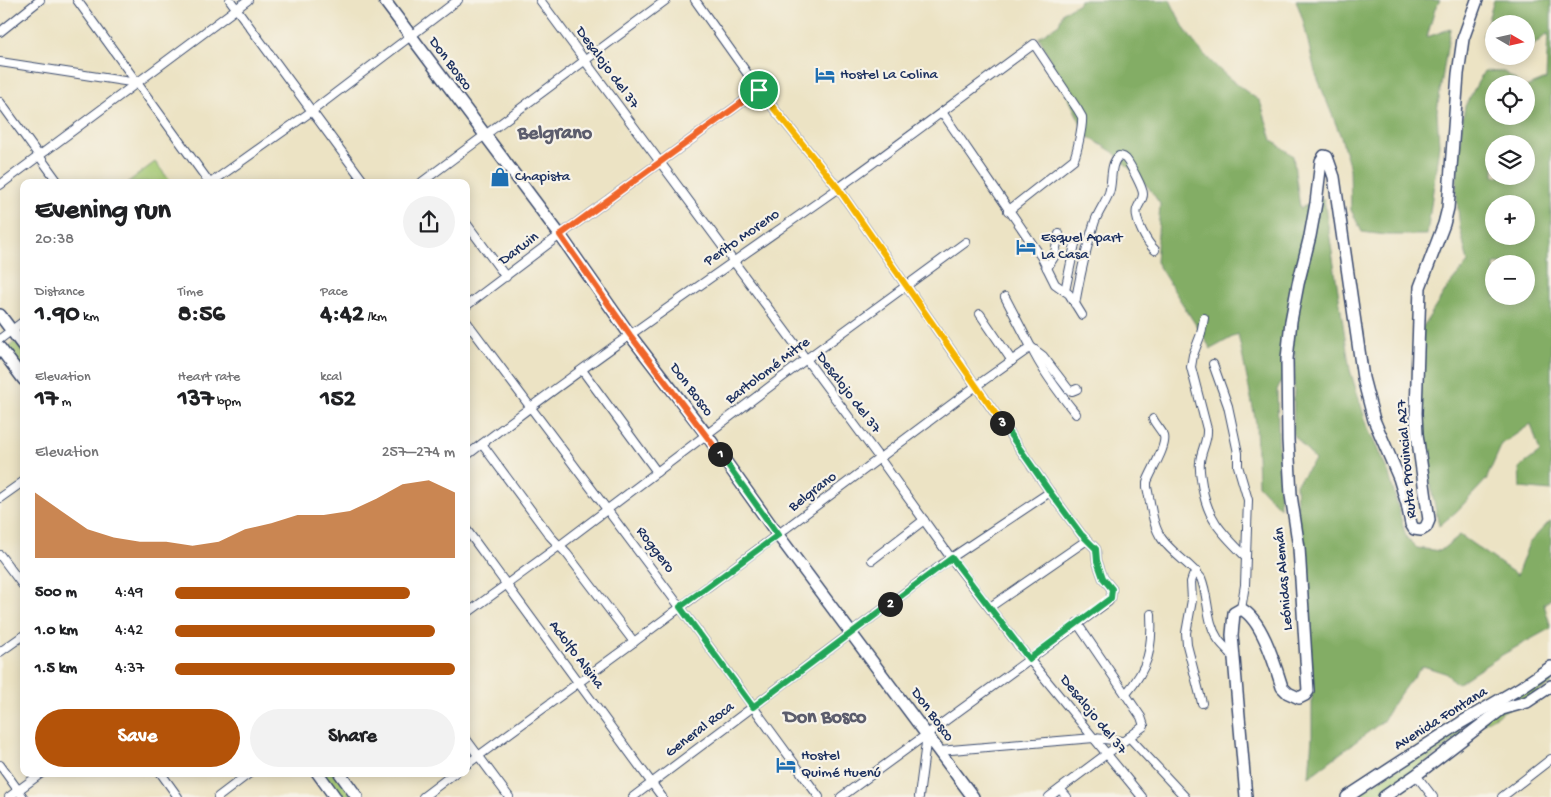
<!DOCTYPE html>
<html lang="en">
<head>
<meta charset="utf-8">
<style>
	:root { --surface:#fff; --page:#f2f2f2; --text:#202124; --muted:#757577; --accent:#b45309 }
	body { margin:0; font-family:"Gochi Hand",sans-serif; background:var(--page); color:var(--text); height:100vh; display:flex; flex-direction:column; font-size:19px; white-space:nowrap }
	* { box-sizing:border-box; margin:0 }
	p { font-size:16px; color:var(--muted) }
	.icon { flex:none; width:28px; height:28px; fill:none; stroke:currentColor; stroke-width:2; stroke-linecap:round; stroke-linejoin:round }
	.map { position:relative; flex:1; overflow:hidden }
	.details { position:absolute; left:20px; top:179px; width:450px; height:598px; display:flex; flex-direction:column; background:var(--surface); border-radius:10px; box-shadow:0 2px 12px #0003 }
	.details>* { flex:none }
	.needle { width:32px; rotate:99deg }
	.buttons { position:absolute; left:1485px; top:15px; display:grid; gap:10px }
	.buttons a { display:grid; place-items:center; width:50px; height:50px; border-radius:50%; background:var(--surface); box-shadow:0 2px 12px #0003; font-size:25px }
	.pin { position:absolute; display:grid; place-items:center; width:42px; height:42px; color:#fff; margin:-21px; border:2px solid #fff; border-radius:50%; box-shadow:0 1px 5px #0007 }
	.km { position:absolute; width:25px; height:25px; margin:-12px; border-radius:50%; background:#222; color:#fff; font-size:14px; line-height:25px; text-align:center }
	.round { display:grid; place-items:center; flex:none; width:52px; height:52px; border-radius:26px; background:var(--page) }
	.head { display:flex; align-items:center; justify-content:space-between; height:85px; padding:0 15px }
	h1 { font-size:28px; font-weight:700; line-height:38px }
	.figures { display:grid; grid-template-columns:repeat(3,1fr); gap:8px; height:85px; padding:5px 15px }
	.figures div { display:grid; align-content:center }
	.figures b { font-size:25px; font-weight:700 }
	.figures small { font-size:14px; font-weight:400 }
	.figures p { font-size:14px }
	.chart { height:140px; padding:10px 15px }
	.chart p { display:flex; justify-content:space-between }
	.chart svg { width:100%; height:90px; margin-top:5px; fill:var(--accent); opacity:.7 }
	.primary-button { display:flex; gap:10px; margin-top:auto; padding:10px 15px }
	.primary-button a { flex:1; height:58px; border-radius:30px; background:var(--accent); color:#fff; font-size:20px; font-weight:700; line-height:58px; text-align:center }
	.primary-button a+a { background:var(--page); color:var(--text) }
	ul { padding:0 15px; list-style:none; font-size:16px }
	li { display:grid; grid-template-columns:80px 60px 1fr; align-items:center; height:38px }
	li i { height:12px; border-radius:6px; background:var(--accent) }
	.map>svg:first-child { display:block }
	.green { fill:#a4c973; stroke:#607c68 }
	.forest { fill:#83ad65; stroke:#4f6e62; fill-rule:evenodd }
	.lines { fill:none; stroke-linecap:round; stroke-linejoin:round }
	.street-casing { stroke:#3a4a6d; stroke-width:10 }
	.secondary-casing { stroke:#3a4a6d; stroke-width:14 }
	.street { stroke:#fff; stroke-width:8 }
	.secondary { stroke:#fff; stroke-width:11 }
	.split-1-casing { stroke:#fff; stroke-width:10 }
	.split-2-casing { stroke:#fff; stroke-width:10 }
	.split-3-casing { stroke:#fff; stroke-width:10 }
	.split-4-casing { stroke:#fff; stroke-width:10 }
	.split-1 { stroke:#f0652b; stroke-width:6 }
	.split-2 { stroke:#22a559; stroke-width:6 }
	.split-3 { stroke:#22a559; stroke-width:6 }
	.split-4 { stroke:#f5b400; stroke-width:6 }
	.labels { text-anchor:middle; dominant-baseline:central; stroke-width:4.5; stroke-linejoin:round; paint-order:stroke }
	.street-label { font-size:15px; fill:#1b2f5e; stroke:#f7f3e8 }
	.poi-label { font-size:15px; fill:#1b2f5e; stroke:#f7f3e8; text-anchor:start }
	.district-label { font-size:20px; font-weight:bold; fill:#5c5d6d; stroke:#f7f3e8 }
</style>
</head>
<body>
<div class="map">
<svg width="1551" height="797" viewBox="0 0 1551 797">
	<rect width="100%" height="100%" fill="#f7f3e8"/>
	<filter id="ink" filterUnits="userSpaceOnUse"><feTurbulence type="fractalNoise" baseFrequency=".02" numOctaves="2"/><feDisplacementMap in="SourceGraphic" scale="10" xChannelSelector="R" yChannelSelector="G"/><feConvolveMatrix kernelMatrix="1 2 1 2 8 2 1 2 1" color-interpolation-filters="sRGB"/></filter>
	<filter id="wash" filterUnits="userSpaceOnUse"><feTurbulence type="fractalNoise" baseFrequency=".0096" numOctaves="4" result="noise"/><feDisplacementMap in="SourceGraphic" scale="20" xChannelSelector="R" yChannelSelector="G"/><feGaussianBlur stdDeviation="1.12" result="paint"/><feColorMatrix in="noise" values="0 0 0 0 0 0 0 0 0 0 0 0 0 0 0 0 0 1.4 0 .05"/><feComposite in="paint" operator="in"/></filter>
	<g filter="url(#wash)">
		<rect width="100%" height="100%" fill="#ece3c4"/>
		<g class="green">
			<polygon points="155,162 171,182 128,182"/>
			<polygon points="15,342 24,353 24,373 6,349"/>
			<polygon points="1551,670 1551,684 1471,730 1466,723"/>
			<polygon points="1459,728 1462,735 1379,797 1353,797"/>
			<polygon points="320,773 335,773 353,797 338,797"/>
		</g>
		<g class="forest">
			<path d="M1080 0H1170C1175 10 1180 21 1186 31 1204 59 1233 83 1260 101L1272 140 1293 156 1300 208 1324 199 1350 370 1369 431 1389 474 1406 537 1417 548 1440 551 1460 535 1517 575 1529 543 1550 521H1551V599L1544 604 1551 628 1502 655 1457 684 1445 673 1423 666C1407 683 1394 701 1383 721L1309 777 1312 736V666L1300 568 1296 484 1315 460 1293 434 1295 351 1277 390 1280 508 1258 485 1256 423 1238 334 1211 349 1156 262 1160 204 1149 188 1113 152 1087 136 1039 37 1059 24 1063 12 1079 3Z"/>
			<polygon points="1296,0 1440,0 1435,9 1427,37 1450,29 1437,111 1439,145 1427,235 1386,235 1362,232 1351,210 1350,169 1341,137 1315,72 1303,20"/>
			<path d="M1494 0H1551V491L1520 488 1519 468 1540 452 1531 424 1502 444 1486 480 1457 511 1439 526 1419 429 1422 328 1448 287 1468 262 1460 228 1456 190 1461 130 1465 106 1484 71 1504 72 1521 84H1494V116H1526V87L1546 79 1548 33 1526 52V24H1494V43L1483 36ZM1494 144H1526V176H1494ZM1494 204H1526V236H1494ZM1494 264H1526V296H1494Z"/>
		</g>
	</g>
	<g filter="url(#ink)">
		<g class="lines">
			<defs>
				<g id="street">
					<polyline points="77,0 209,182"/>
					<polyline points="230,0 364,182"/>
					<polyline points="540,0 880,459 951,558 1029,659 1142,797"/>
					<polyline points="695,0 759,90 838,188 1050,492 1081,534 1096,549 1097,561 1103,578 1112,589"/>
					<polyline points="0,32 40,0"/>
					<polyline points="0,62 137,83"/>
					<polyline points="0,102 58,182"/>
					<polyline points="942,112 1042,258 1055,284 1069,294 1082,315"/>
					<polyline points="212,182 312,111 458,0"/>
					<polyline points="422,182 666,0"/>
					<polyline points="0,185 248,0"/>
					<polyline points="466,223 506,277"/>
					<polyline points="1047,268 1054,257 1059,234"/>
					<polyline points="1065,291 1075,244"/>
					<polyline points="1005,297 1031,347 1043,356 1069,390 1072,391 1077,389"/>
					<path d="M1075 304C1080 276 1086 248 1095 221 1099 211 1105 203 1109 193 1113 182 1109 164 1119 156 1123 157 1123 156 1126 159 1130 164 1143 188 1143 194 1143 200 1139 203 1137 209 1134 220 1147 243 1155 250"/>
					<polyline points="466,306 560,235 759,90"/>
					<polyline points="980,314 1012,361"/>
					<path d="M1204 318 1201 334 1193 355 1191 367 1207 429C1208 441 1201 450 1200 462 1199 470 1201 478 1202 485 1207 519 1222 533 1245 556"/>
					<polyline points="466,321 680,607 819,797"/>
					<polyline points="0,339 24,321"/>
					<polyline points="1213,364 1228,406 1238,453 1238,466 1248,500 1245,585 1241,609"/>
					<polyline points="582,370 657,472"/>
					<path d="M1153 419C1156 425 1162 431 1164 436 1167 446 1151 471 1147 482V487C1151 504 1152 525 1162 539 1173 554 1189 563 1201 578 1209 597 1206 621 1218 639 1222 645 1229 651 1234 657"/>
					<polyline points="482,444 550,536 567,554 634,642"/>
					<path d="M466 456C587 363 712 277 837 189 903 142 968 92 1034 44L1078 110C1079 112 1081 115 1082 117 1083 125 1077 152 1074 159L1008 211"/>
					<polyline points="0,498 24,481"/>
					<polyline points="466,529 662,797"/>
					<polyline points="0,555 24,587"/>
					<polyline points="872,560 924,520"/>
					<polyline points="1197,572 1193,576 1191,582 1192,600 1186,633 1187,645 1202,703"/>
					<polyline points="990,607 1087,540"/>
					<polyline points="466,614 559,546 805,360 966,242"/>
					<polyline points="0,652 24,635"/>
					<path d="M1126 694C1148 668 1153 649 1151 614"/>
					<polyline points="1129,737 1185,797"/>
					<polyline points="466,739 509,797"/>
					<polyline points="939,751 1094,738 1122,741"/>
					<polyline points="0,765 23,797"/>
					<path d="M466 765 634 642 976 386 1031 347C1042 371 1059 393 1076 414"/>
					<polyline points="160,772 178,797"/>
					<polyline points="1416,775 1433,797"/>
					<polyline points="1060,789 1067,797"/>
					<polyline points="9,797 43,772"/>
					<polyline points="218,797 251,772"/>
					<polyline points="423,797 456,772"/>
					<polyline points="633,797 951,558 1050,492"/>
					<polyline points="841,797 1108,602 1111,598 1112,589"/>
					<polyline points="919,797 927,735"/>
					<polyline points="1049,797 1144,726 1141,717 1077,623"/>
					<polyline points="1502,797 1551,759"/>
				</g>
				<g id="secondary">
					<polyline points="384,0 560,235 630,335 706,434 778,535 973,797"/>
					<polyline points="0,315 24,347"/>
					<polyline points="0,348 24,380"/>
					<polyline points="317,772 335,797"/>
					<polyline points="339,772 357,797"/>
					<path d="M1246 797 1232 635 1234 613 1241 609C1262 619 1275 665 1282 687L1288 693 1299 698 1305 695 1308 691 1299 548 1291 495 1288 440 1287 359 1291 321 1298 284 1310 236 1316 203 1321 161 1324 156 1327 157 1334 177 1363 378 1374 420 1399 478 1407 504 1411 524 1414 529 1421 530 1426 527 1429 520 1417 434 1416 413 1420 287 1444 224 1448 208 1458 74 1463 39 1477 0"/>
					<polyline points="1347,797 1462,722 1520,688 1551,667"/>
					<polyline points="1384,797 1416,775 1502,709 1527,702 1551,686"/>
				</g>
			</defs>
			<use href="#street" class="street-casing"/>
			<use href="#secondary" class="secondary-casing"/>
			<use href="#street" class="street"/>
			<use href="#secondary" class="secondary"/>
		</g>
	</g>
	<g class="lines" filter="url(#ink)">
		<defs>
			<polyline id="split-1" points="720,454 630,335 560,235 759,90"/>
			<polyline id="split-2" points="720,454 778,535 680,607 753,707 890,604"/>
			<polyline id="split-3" points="890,604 952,558 1029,659 1111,598 1112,589 1103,578 1097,561 1096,549 1081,534 1050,492 1002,423"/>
			<polyline id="split-4" points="759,90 838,188 1002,423"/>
		</defs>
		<use href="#split-1" class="split-1-casing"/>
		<use href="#split-2" class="split-2-casing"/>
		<use href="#split-3" class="split-3-casing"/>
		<use href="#split-4" class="split-4-casing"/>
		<use href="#split-1" class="split-1"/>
		<use href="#split-2" class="split-2"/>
		<use href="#split-3" class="split-3"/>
		<use href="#split-4" class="split-4"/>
	</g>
	<defs>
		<symbol id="hotel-bare" viewBox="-9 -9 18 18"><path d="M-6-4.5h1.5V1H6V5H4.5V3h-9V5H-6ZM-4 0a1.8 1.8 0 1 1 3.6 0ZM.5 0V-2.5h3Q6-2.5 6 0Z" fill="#1f6fb2" stroke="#f7f3e8" stroke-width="2.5" paint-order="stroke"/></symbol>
		<symbol id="shop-bare" viewBox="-9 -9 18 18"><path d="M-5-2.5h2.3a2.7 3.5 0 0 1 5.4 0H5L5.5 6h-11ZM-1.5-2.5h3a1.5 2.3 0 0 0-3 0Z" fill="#1f6fb2" stroke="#f7f3e8" stroke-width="2.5" paint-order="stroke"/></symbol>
	</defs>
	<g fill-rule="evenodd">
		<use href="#hotel-bare" x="811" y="61" width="28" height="28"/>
		<use href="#shop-bare" x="486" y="163" width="28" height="28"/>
		<use href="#hotel-bare" x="1012" y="233" width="28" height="28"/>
		<use href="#hotel-bare" x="772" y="751" width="28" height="28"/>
	</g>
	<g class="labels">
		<g class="street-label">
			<text transform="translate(450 64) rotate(53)">Don Bosco</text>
			<text transform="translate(607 68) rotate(54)">Desalojo del 37</text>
			<text transform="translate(742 238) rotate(-35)">Perito Moreno</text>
			<text transform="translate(519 249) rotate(-37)">Darwin</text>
			<text transform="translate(768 371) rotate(-37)">Bartolomé Mitre</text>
			<text transform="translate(691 390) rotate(53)">Don Bosco</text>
			<text transform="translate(848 393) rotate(53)">Desalojo del 37</text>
			<text transform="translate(1407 459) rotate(-95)">Ruta Provincial A27</text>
			<text transform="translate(813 492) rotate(-37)">Belgrano</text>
			<text transform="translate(655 550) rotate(53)">Roggero</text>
			<text transform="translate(1284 579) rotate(-95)">Leónidas Alemán</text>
			<text transform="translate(576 655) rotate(53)">Adolfo Alsina</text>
			<text transform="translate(932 715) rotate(54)">Don Bosco</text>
			<text transform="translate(1093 715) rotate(51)">Desalojo del 37</text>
			<text transform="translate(1441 719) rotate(-32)">Avenida Fontana</text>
			<text transform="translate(700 730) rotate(-37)">General Roca</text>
		</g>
		<g class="poi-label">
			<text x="840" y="75">Hostel La Colina</text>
			<text x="515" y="177">Chapista</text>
			<text x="1041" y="238">Esquel Apart<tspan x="1041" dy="17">La Casa</tspan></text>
			<text x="801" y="756">Hostel<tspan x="801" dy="17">Quimé Huenú</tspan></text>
		</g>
		<g class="district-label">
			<text x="555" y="134">Belgrano</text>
			<text x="825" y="718">Don Bosco</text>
		</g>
	</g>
</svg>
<div class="buttons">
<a><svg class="needle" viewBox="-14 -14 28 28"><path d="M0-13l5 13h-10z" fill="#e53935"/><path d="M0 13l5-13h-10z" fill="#757577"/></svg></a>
<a><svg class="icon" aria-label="locate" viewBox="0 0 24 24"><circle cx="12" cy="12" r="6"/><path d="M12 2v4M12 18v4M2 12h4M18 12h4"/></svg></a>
<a><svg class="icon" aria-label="layers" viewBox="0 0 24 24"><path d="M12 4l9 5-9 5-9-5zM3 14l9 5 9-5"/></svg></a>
<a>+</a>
<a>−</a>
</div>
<div class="pin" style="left:759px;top:90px;background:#1e9e55"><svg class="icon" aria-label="arrive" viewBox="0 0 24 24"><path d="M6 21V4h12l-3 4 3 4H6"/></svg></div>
<b class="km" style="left:720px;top:454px">1</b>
<b class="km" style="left:890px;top:604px">2</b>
<b class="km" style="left:1002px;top:423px">3</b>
<section class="details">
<div class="head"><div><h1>Evening run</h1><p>20:38</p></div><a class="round"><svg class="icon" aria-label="share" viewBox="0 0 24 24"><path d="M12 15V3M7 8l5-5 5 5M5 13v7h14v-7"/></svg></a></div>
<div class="figures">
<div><p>Distance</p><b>1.90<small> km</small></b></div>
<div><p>Time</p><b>8:56</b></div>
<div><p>Pace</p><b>4:42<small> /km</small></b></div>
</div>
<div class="figures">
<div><p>Elevation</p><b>17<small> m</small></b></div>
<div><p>Heart rate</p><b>137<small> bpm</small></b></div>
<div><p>kcal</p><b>152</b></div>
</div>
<div class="chart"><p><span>Elevation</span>257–274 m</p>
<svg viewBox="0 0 160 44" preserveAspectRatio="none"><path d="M0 44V12L10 21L20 30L30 34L40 36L50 36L60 38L70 36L80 30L90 27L100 23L110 23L120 21L130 15L140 8L150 6L160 12V44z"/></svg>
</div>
<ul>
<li><b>500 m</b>4:49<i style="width:84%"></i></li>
<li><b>1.0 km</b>4:42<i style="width:93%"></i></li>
<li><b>1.5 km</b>4:37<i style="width:100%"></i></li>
</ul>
<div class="primary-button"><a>Save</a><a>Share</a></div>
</section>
</div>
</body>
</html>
